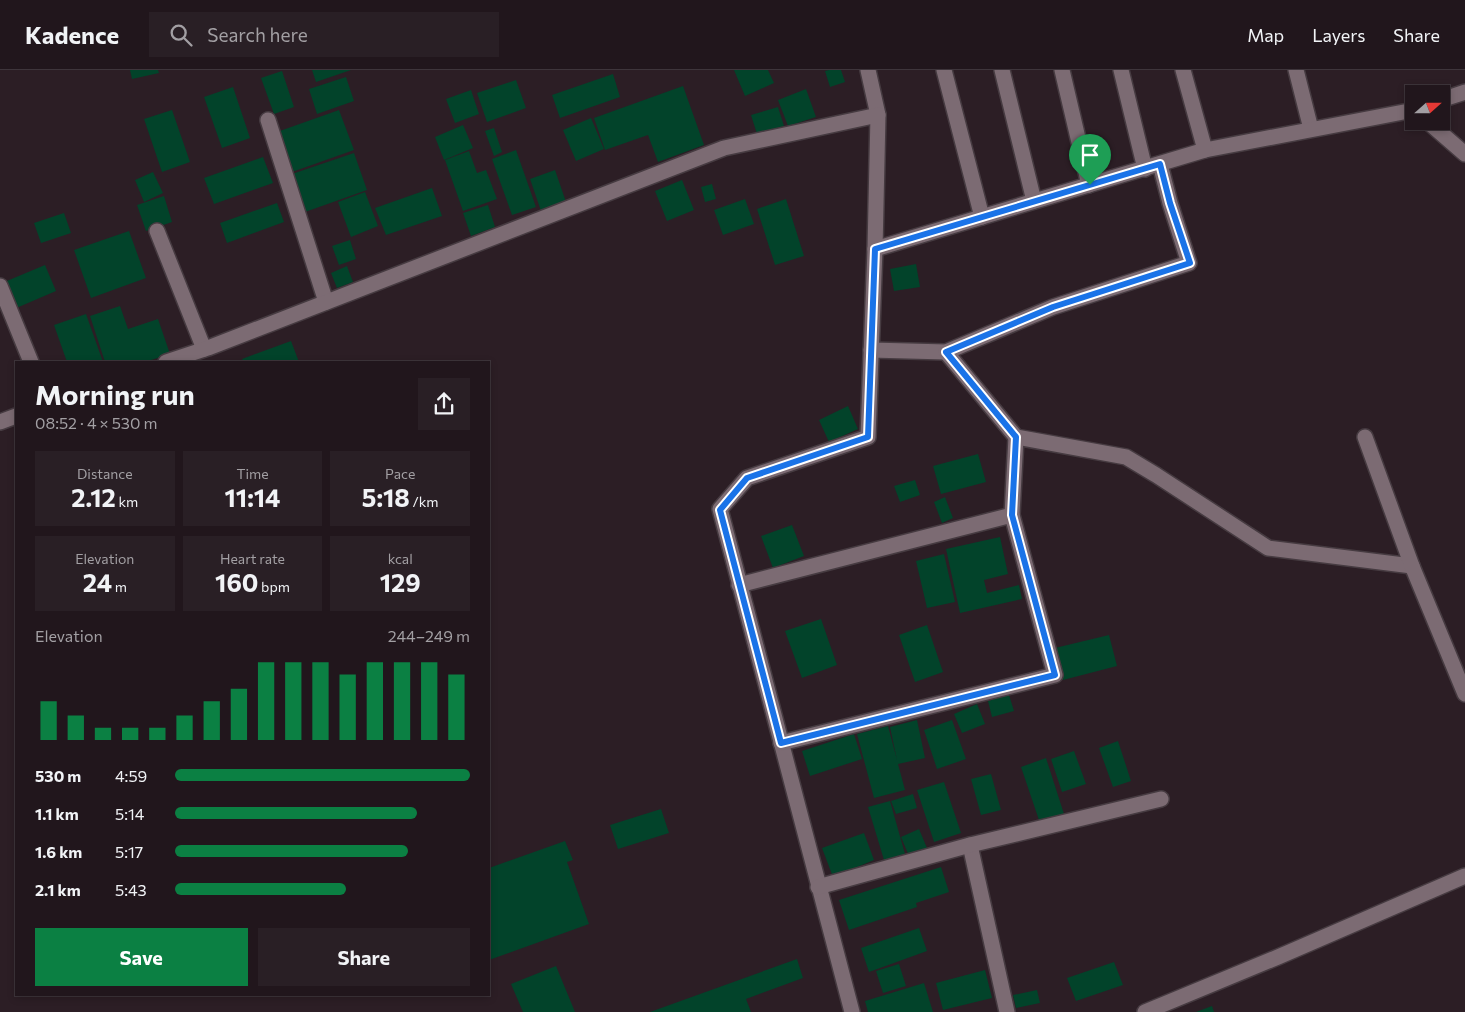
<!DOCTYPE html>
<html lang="en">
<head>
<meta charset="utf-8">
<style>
	:root { --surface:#21161c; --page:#291f25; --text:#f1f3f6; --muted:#a29fa3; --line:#3e353b; --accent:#0b8043 }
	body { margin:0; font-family:Commissioner,sans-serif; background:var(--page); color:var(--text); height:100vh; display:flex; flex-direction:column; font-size:19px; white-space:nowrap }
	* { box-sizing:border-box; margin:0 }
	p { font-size:16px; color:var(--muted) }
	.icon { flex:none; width:28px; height:28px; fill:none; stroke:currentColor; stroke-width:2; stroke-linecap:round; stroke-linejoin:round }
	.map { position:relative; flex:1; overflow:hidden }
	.panel { position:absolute; left:15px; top:291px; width:475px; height:635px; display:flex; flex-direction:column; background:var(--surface); border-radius:0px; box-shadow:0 2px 8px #0003,0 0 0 1px var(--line) }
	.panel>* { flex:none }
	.needle { width:32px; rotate:69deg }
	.tools { position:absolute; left:1405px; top:15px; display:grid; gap:10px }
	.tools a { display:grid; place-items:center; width:45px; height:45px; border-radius:0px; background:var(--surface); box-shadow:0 2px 8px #0003,0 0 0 1px var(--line); font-size:25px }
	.pin { position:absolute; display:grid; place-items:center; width:42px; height:42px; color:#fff; margin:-51px -21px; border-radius:50% 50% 50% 0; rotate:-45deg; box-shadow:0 0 5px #0007 }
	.pin .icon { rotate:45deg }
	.round { display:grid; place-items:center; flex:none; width:52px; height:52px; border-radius:0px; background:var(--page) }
	.headline { display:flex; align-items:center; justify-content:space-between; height:85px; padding:0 20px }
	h1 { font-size:28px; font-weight:700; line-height:38px }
	.metrics { display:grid; grid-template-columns:repeat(3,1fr); gap:8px; height:85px; padding:5px 20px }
	.metrics div { display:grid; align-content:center; border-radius:0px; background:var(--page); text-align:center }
	.metrics b { font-size:25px; font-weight:700 }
	.metrics small { font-size:14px; font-weight:400 }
	.metrics p { font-size:14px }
	.chart { height:140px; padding:10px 20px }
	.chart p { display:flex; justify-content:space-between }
	.chart svg { width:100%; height:90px; margin-top:5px; stroke:var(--accent); stroke-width:6 }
	.action { display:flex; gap:10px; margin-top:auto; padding:10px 20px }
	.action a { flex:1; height:58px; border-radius:0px; background:var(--accent); color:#fff; font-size:20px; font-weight:700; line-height:58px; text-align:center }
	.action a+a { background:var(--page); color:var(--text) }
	ul { padding:0 20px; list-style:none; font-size:16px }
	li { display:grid; grid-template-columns:80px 60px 1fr; align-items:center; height:38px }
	li i { height:12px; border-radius:6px; background:var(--accent) }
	header { display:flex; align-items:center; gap:30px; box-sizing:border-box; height:70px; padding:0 25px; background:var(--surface); border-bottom:1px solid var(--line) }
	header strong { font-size:24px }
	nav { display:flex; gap:28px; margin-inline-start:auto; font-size:18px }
	.search { width:350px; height:45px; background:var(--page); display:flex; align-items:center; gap:12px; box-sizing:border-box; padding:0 18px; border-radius:0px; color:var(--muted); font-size:19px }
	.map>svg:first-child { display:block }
	.building { fill:#02432a }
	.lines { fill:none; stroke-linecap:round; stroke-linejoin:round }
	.minor-casing { stroke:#463b41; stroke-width:18 }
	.minor { stroke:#7c6b73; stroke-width:15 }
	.route-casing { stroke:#fff; stroke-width:10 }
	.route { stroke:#1a73e8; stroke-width:6 }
</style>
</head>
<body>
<header>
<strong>Kadence</strong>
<div class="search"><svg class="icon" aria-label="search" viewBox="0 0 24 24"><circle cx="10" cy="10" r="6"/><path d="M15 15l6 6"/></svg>Search here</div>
<nav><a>Map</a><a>Layers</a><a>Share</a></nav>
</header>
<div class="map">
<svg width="1465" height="942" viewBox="0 0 1465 942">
	<rect width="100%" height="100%" fill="#2c1e25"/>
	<g class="building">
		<polygon points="130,0 158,0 159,3 132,9"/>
		<polygon points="312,0 351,0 316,12"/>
		<polygon points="734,0 768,0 774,13 745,26"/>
		<polygon points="829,0 841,0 845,12 830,17 825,1"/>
		<polygon points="282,1 294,37 274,44 261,8"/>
		<polygon points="613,4 620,27 560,48 552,25"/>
		<polygon points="346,7 354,31 317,44 309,19"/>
		<polygon points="516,10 526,38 487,52 477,23"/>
		<polygon points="683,16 704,75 658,92 648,65 605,80 594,48"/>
		<polygon points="233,17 250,68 222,78 204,27"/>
		<polygon points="806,19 816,47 788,56 778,30"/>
		<polygon points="471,20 479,44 455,53 446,29"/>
		<polygon points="778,37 784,56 757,64 751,45"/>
		<polygon points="172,40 190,92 162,102 144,49"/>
		<polygon points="339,40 354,80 292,102 277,62"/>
		<polygon points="591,48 604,79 576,91 563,60"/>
		<polygon points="463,55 473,78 444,90 435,67"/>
		<polygon points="494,58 502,82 494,86 485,61"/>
		<polygon points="516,80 536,137 512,145 492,89"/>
		<polygon points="469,81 477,103 486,100 497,129 463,141 445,90"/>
		<polygon points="354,83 367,120 305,142 292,104"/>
		<polygon points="263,87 273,113 214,134 204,108"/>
		<polygon points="555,100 566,132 541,141 530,109"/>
		<polygon points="153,102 163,123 144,132 135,110"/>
		<polygon points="682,110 694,140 667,151 655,121"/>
		<polygon points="712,114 716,129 705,132 701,117"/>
		<polygon points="432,118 442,146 386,165 375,138"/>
		<polygon points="365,122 378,156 351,167 338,132"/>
		<polygon points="164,126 172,152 146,161 137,135"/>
		<polygon points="745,129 754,154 723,165 714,140"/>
		<polygon points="786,129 804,186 775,195 757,139"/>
		<polygon points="277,133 284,152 227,173 220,153"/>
		<polygon points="488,135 495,157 471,166 463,143"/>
		<polygon points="64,143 71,163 41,173 34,153"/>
		<polygon points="129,161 146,208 91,228 74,180"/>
		<polygon points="350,170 356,189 339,195 332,176"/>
		<polygon points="916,194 920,217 894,221 890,199"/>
		<polygon points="45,195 56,221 14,239 2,213"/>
		<polygon points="347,196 353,212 337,218 331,203"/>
		<polygon points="120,236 128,259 158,249 170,284 145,292 105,292 90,246"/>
		<polygon points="86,244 103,292 67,292 54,255"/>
		<polygon points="291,271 299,292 244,292 242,289"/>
		<polygon points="848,336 858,359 829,372 819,350"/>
		<polygon points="978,384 986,412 941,424 933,396"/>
		<polygon points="915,410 920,425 900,432 894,416"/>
		<polygon points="945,427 953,448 942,453 934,432"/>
		<polygon points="792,455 804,486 773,498 761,466"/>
		<polygon points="1000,467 1008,504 984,510 987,523 1019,515 1022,529 960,543 946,479"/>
		<polygon points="944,484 955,532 927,538 916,491"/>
		<polygon points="821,549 837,595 802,608 785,561"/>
		<polygon points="927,555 943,602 915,612 899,565"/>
		<polygon points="1109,565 1117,596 1063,610 1055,578"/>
		<polygon points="1009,625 1014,641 992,647 988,631"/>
		<polygon points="977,634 985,654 962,663 954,644"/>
		<polygon points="917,650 925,688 898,694 905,720 874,728 857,664 888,656 897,690 890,657"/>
		<polygon points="952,650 966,689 937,699 924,660"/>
		<polygon points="854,664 862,689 810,706 802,681"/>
		<polygon points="1118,671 1131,711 1113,717 1099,678"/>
		<polygon points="1074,681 1086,714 1062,722 1051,689"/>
		<polygon points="1046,688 1064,744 1040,753 1021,697"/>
		<polygon points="991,704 1001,740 981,745 971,709"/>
		<polygon points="944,712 961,763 934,772 917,720"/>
		<polygon points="913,724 917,738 896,744 891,731"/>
		<polygon points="890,731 905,784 884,790 868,737"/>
		<polygon points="661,739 669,763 618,779 610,755"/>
		<polygon points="919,759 927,778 909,786 901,767"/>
		<polygon points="864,763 874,790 833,807 822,778"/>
		<polygon points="565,771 573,790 567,792 589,854 489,890 489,798"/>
		<polygon points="941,797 949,822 916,833 917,837 849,860 839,830"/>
		<polygon points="919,858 927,881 869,902 861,878"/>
		<polygon points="797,889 803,908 746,929 751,942 650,942"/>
		<polygon points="1114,892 1123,915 1076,931 1067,908"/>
		<polygon points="899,894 906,916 883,923 876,901"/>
		<polygon points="556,896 575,942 523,942 511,914"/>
		<polygon points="985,900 992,928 943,940 936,913"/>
		<polygon points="924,913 933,942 868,942 865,931"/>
		<polygon points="1037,920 1040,933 1016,938 1013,925"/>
		<polygon points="1212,936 1214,942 1196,942"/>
	</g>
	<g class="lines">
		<defs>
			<g id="minor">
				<polyline points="868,0 878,45"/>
				<polyline points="944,0 982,147"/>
				<polyline points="1002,0 1034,131"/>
				<polyline points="1062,0 1089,115"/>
				<polyline points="1121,0 1145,99"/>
				<polyline points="1296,0 1311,59"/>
				<polyline points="1441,30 1465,22"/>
				<polyline points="268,50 326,232"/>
				<polyline points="1427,51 1465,84"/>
				<polyline points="1205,80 1414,40"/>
				<polyline points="157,161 204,279"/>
				<polyline points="875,179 1205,80 1183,0"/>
				<polyline points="0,216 31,292"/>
				<polyline points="871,280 946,282 1053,237 1189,193 1170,133 1160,94"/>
				<polyline points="946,282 1016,367 1126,387 1156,405 1268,478 1412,496"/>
				<polyline points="166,292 208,278 724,78 878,45 875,179 868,367 747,408 720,439 852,942"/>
				<polyline points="0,352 16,346"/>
				<polyline points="1365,367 1412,496 1465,624"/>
				<polyline points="1012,445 1016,367"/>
				<polyline points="739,515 1012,445 1055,605 781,673"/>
				<polyline points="970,775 1007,942"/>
				<polyline points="818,817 970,775 1161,729"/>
				<polyline points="1145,942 1278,887 1465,806"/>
			</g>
		</defs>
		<use href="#minor" class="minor-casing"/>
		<use href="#minor" class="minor"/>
	</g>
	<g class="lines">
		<defs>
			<polygon id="route" points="1160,94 1170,133 1190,193 1053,237 946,282 1016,367 1012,445 1055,605 781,673 720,440 747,408 868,367 875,179"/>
		</defs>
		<use href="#route" class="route-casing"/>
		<use href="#route" class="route"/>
	</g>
</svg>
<div class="tools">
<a><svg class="needle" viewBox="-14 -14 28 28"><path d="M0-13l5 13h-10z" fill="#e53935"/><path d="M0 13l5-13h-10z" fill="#a29fa3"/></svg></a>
</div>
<div class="pin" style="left:1090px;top:115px;background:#1e9e55"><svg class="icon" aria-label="arrive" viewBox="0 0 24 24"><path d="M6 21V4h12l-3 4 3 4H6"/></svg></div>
<section class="panel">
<div class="headline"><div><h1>Morning run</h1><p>08:52 · 4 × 530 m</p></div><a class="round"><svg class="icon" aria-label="share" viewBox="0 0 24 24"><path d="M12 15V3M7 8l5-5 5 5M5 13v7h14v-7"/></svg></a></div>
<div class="metrics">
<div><p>Distance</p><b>2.12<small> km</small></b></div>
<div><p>Time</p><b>11:14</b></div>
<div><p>Pace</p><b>5:18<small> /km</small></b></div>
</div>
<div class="metrics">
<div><p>Elevation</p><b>24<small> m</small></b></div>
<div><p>Heart rate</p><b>160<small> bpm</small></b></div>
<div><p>kcal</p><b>129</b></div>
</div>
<div class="chart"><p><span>Elevation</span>244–249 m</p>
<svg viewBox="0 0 160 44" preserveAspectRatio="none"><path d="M5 44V25M15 44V32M25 44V38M35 44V38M45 44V38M55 44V32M65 44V25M75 44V19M85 44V6M95 44V6M105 44V6M115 44V12M125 44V6M135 44V6M145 44V6M155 44V12"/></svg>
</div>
<ul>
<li><b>530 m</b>4:59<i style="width:100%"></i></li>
<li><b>1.1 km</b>5:14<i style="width:82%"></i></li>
<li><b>1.6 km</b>5:17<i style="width:79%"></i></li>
<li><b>2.1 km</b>5:43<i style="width:58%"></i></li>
</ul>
<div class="action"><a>Save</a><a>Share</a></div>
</section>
</div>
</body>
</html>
